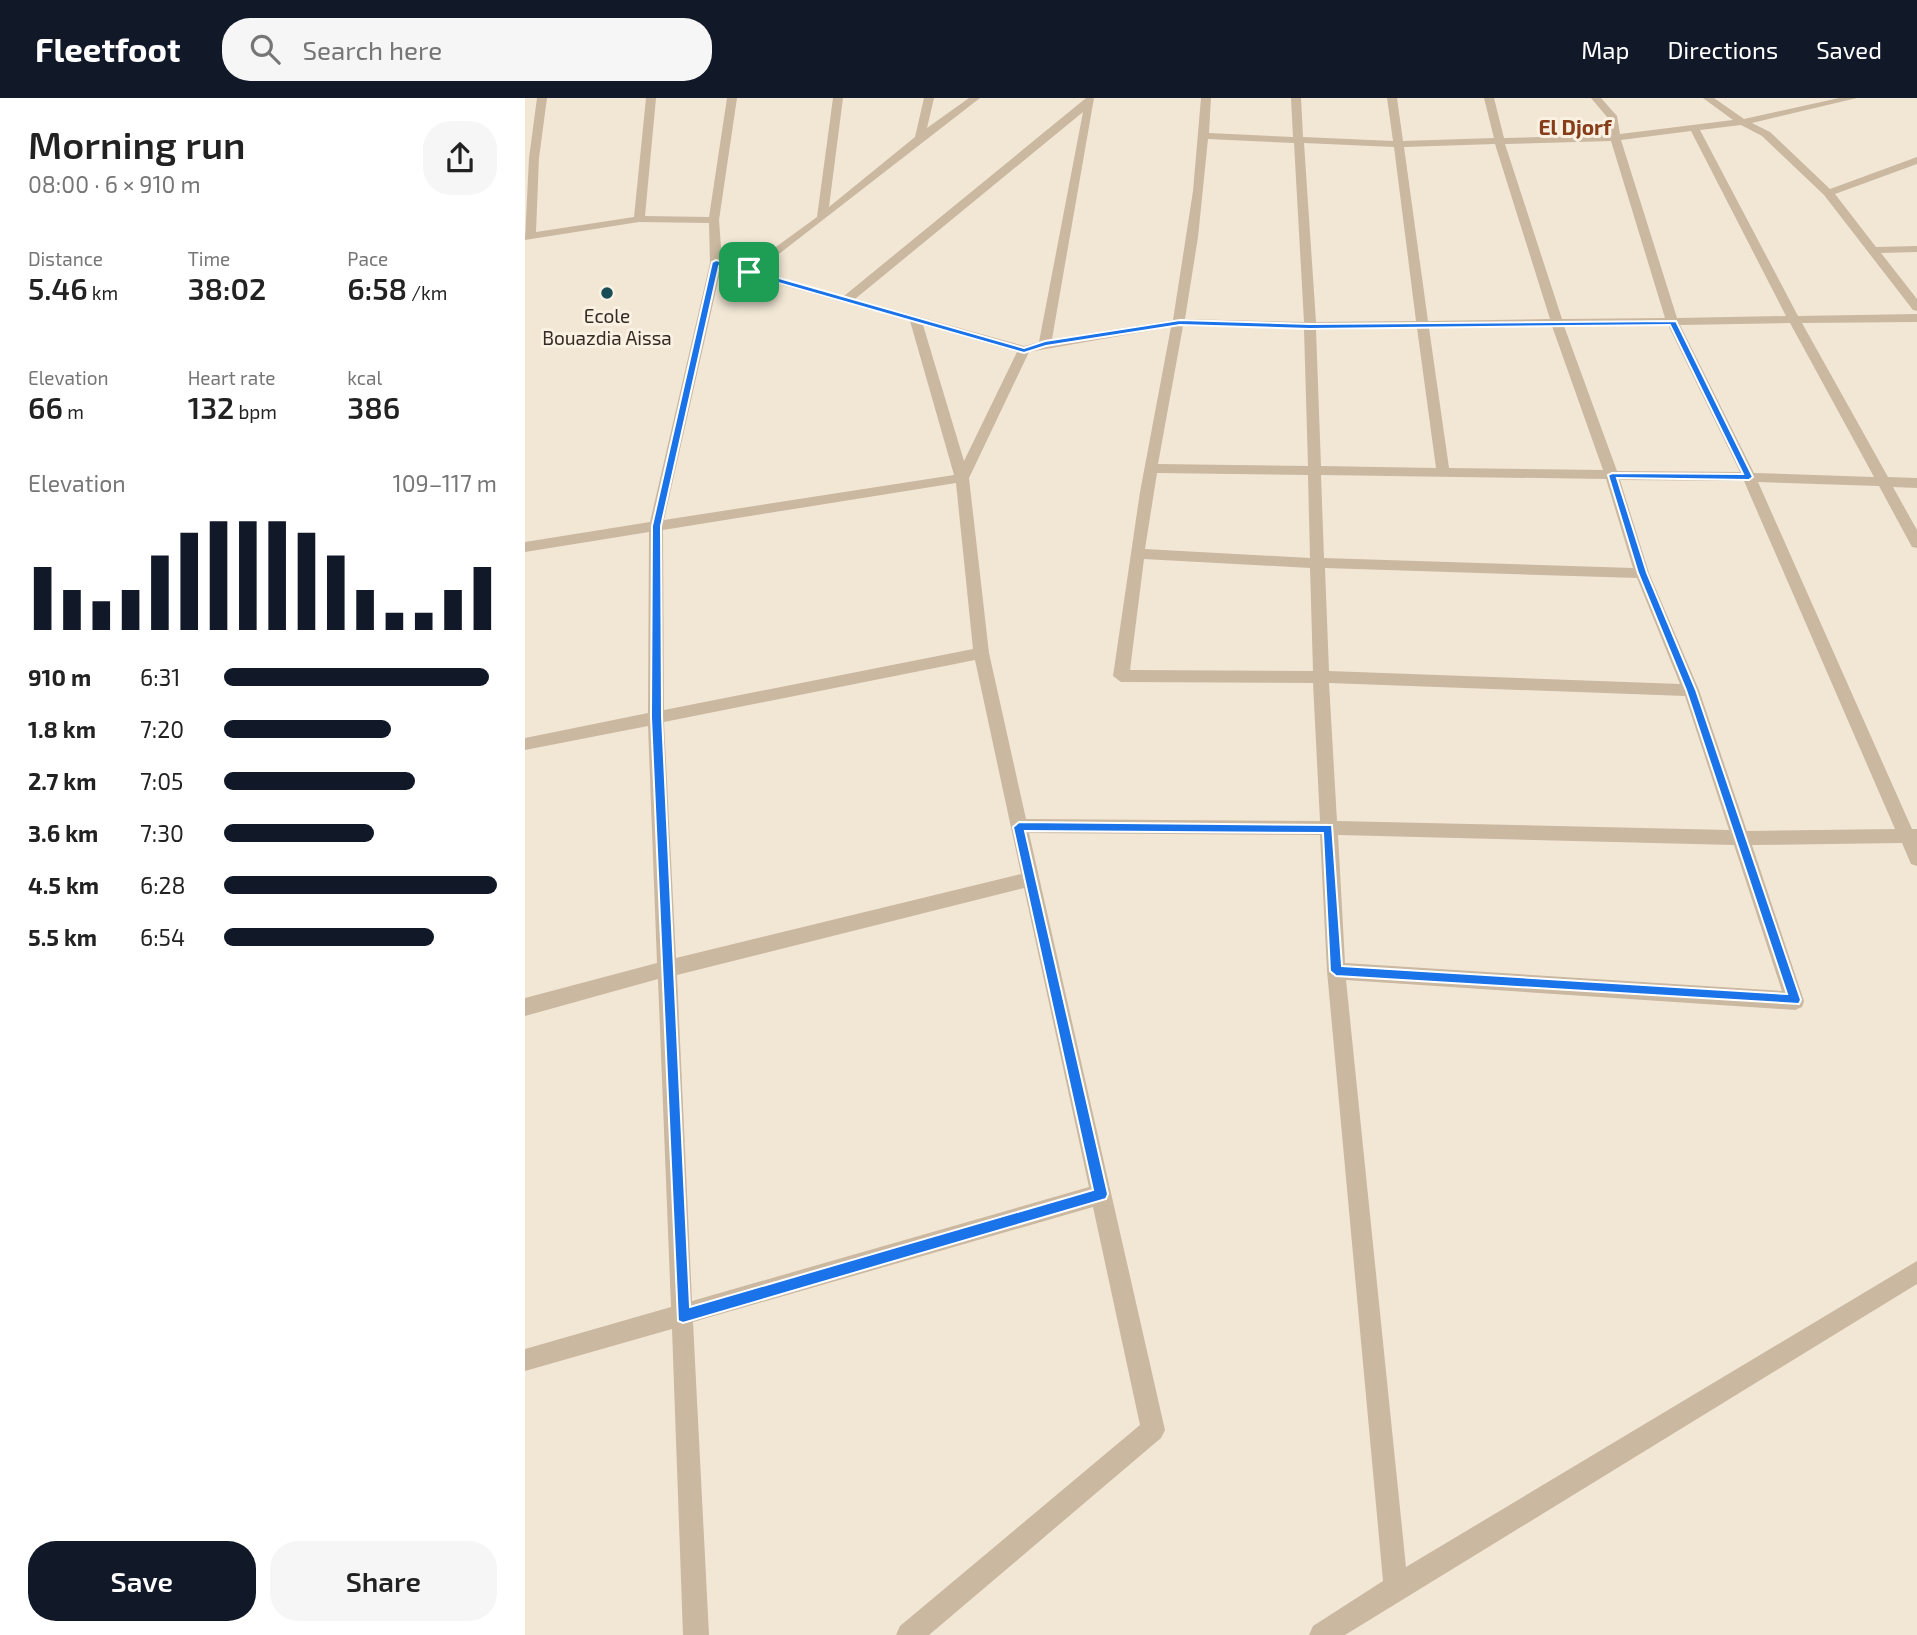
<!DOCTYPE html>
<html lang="en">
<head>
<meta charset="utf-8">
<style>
	:root { --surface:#fff; --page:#f6f6f6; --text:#222; --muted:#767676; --accent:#111827 }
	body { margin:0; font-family:"Exo 2",sans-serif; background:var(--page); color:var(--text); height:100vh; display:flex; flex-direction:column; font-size:26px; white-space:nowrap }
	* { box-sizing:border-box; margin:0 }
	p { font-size:23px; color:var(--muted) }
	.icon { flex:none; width:38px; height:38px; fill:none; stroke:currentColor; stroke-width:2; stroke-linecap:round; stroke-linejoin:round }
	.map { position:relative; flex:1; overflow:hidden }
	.sheet { display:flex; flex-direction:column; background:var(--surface); width:525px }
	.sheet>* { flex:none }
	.pin { position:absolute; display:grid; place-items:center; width:60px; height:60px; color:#fff; margin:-30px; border-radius:14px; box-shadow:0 4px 10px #0006 }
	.round { display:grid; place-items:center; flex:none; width:74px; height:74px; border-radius:28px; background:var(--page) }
	.headline { display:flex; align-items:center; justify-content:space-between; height:119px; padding:0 28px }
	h1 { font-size:38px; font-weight:600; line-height:52px }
	.metrics { display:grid; grid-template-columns:repeat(3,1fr); gap:10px; height:119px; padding:7px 28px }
	.metrics div { display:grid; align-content:center }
	.metrics b { font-size:30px; font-weight:600 }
	.metrics small { font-size:19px; font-weight:400 }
	.metrics p { font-size:19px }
	.chart { height:196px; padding:14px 28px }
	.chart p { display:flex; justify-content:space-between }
	.chart svg { width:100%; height:126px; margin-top:7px; stroke:var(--accent); stroke-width:6 }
	.action { display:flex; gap:14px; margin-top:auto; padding:14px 28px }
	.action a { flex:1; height:80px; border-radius:28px; background:var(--accent); color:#fff; font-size:28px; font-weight:600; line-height:80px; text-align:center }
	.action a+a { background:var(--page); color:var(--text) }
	ul { padding:0 28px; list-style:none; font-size:23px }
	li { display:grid; grid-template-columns:112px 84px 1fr; align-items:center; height:52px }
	li i { height:18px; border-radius:9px; background:var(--accent) }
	header { display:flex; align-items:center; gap:42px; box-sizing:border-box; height:98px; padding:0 35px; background:var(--accent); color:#fff }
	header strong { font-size:33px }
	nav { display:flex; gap:38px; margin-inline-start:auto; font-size:24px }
	.search { width:490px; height:63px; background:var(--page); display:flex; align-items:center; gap:18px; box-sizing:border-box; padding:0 24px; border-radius:28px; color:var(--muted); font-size:26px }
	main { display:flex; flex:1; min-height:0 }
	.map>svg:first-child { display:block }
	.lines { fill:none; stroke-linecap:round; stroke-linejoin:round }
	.minor { fill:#cab8a1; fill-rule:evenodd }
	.route { fill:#1a73e8; stroke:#fff; stroke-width:2; fill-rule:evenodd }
	.poi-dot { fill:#184d57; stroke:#faf1e2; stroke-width:2.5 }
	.labels { text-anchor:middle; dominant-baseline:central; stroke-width:6; stroke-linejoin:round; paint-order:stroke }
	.far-poi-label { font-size:19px; fill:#342b24; stroke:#faf1e2 }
	.far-neighbourhood-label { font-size:21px; font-weight:bold; fill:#873d1a; stroke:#faf1e2 }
</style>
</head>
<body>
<header>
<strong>Fleetfoot</strong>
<div class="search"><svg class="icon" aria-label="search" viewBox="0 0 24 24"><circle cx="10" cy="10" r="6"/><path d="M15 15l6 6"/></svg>Search here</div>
<nav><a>Map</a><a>Directions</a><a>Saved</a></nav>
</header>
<main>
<section class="sheet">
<div class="headline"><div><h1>Morning run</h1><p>08:00 · 6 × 910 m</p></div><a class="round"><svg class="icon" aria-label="share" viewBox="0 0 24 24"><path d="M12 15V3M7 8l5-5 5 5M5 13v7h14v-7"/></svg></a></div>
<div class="metrics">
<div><p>Distance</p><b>5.46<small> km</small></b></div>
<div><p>Time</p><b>38:02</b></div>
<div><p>Pace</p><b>6:58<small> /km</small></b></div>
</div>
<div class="metrics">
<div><p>Elevation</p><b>66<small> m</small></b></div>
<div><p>Heart rate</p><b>132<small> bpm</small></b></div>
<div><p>kcal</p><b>386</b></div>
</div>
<div class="chart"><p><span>Elevation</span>109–117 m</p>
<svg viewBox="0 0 160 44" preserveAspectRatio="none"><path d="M5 44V22M15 44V30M25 44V34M35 44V30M45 44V18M55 44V10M65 44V6M75 44V6M85 44V6M95 44V10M105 44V18M115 44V30M125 44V38M135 44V38M145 44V30M155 44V22"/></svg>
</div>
<ul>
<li><b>910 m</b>6:31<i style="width:97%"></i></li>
<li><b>1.8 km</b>7:20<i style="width:61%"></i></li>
<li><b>2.7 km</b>7:05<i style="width:70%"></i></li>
<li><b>3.6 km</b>7:30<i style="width:55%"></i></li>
<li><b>4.5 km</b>6:28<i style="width:100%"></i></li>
<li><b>5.5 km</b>6:54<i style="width:77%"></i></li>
</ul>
<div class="action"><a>Save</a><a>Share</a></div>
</section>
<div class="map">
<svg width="1392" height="1537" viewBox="0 0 1392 1537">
	<rect width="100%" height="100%" fill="#f2e7d5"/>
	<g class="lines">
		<path class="minor" d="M12 0H22L14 60 11 134 109 119 121 0H131L120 118 184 119 202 0H212L194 122 197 163 222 170 292 119 308 0H318L304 109 390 39 399 0H409L402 30 444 0H455L232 173 319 198 561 0H569L527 241 648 222 668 93 676 0H686L684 35 768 39 766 0H776L778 39 868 43 862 0H872L878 43 969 40 959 0H969L979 40 1085 37 1082 19 1066 0H1076L1092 18 1095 36 1208 22 1178 0H1189L1219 21 1314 0H1332L1227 25 1245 34 1305 91 1392 59V66L1310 96 1351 149 1392 148V154L1356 155 1392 201V213L1388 212 1299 97 1237 38 1216 27 1175 32 1273 218 1392 216V224L1277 225 1363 379 1392 380V390L1368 389 1392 432V450L1387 449 1354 388 1233 384 1387 731H1392V768L1386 766 1377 745 1227 747 1279 903 1277 909 1270 912 821 882 881 1469 1392 1163V1186L820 1537H784L788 1528 858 1483 802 873 795 737 504 735 640 1332 636 1340 404 1537H371L375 1528 615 1327 568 1109 168 1224 184 1537H158L147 1231 0 1273V1251L146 1209 133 881 0 918V900L132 865 123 628 0 652V640L123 615 124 434 0 454V444L125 424 185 165 184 125 114 124 0 142 4 60ZM558 14 514 244 499 248 330 201ZM1166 33 1261 218 1152 220 1096 42ZM683 41 769 45 779 224 660 221 673 139ZM1086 43 1140 220 1037 221 980 46ZM779 45 869 49 891 223 791 224ZM970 46 1025 221 903 223 879 49ZM196 170 385 223 429 377 139 422ZM1265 225 1349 379 1229 375 1155 227ZM398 227 492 254 439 363ZM1143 227 1215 374 1092 373 1039 228ZM658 228 779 231 783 368 633 366ZM1027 228 1078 372 924 370 904 230ZM646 229 615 394 588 578 596 584 788 585 795 723 501 721 464 555 444 380 504 254ZM892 230 911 370 796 368 791 232ZM632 375 783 377 785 460 620 451ZM796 377 1081 381 1108 470 799 460ZM1095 382 1219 383 1370 731 1222 733 1174 592 1124 475ZM431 385 448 551 139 612 138 432ZM619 461 785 470 788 573 605 572ZM800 470 1112 480 1155 586 804 573ZM450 562 496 776 151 860 139 624ZM804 585 1160 598 1204 732 812 723ZM813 737 1209 747 1257 893 820 865ZM499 790 564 1089 167 1203 152 877Z"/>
	</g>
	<path class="route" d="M191 162 499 250 520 243 655 222 785 226 1151 223 1228 379 1224 382 1092 380 1122 475 1171 592 1276 902 1274 906 811 878 805 873 798 735 500 733 583 1096 581 1101 158 1225 153 1223 126 619 127 428 187 164ZM194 168 499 255 521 248 655 227 785 231 1145 227 1218 376 1087 375 1083 377 1113 475 1161 592 1262 896 817 868 807 727 494 724 488 729 568 1092 165 1209 137 619 136 428Z"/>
	<circle class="poi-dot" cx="82" cy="195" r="7"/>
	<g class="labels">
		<g class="far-poi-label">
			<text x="82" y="217">Ecole<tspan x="82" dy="22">Bouazdia Aissa</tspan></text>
		</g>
		<g class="far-neighbourhood-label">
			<text x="1050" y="28">El Djorf</text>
		</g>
	</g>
</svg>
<div class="pin" style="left:224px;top:174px;background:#1e9e55"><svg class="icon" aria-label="arrive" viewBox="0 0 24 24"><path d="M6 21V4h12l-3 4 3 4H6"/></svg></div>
</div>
</main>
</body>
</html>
